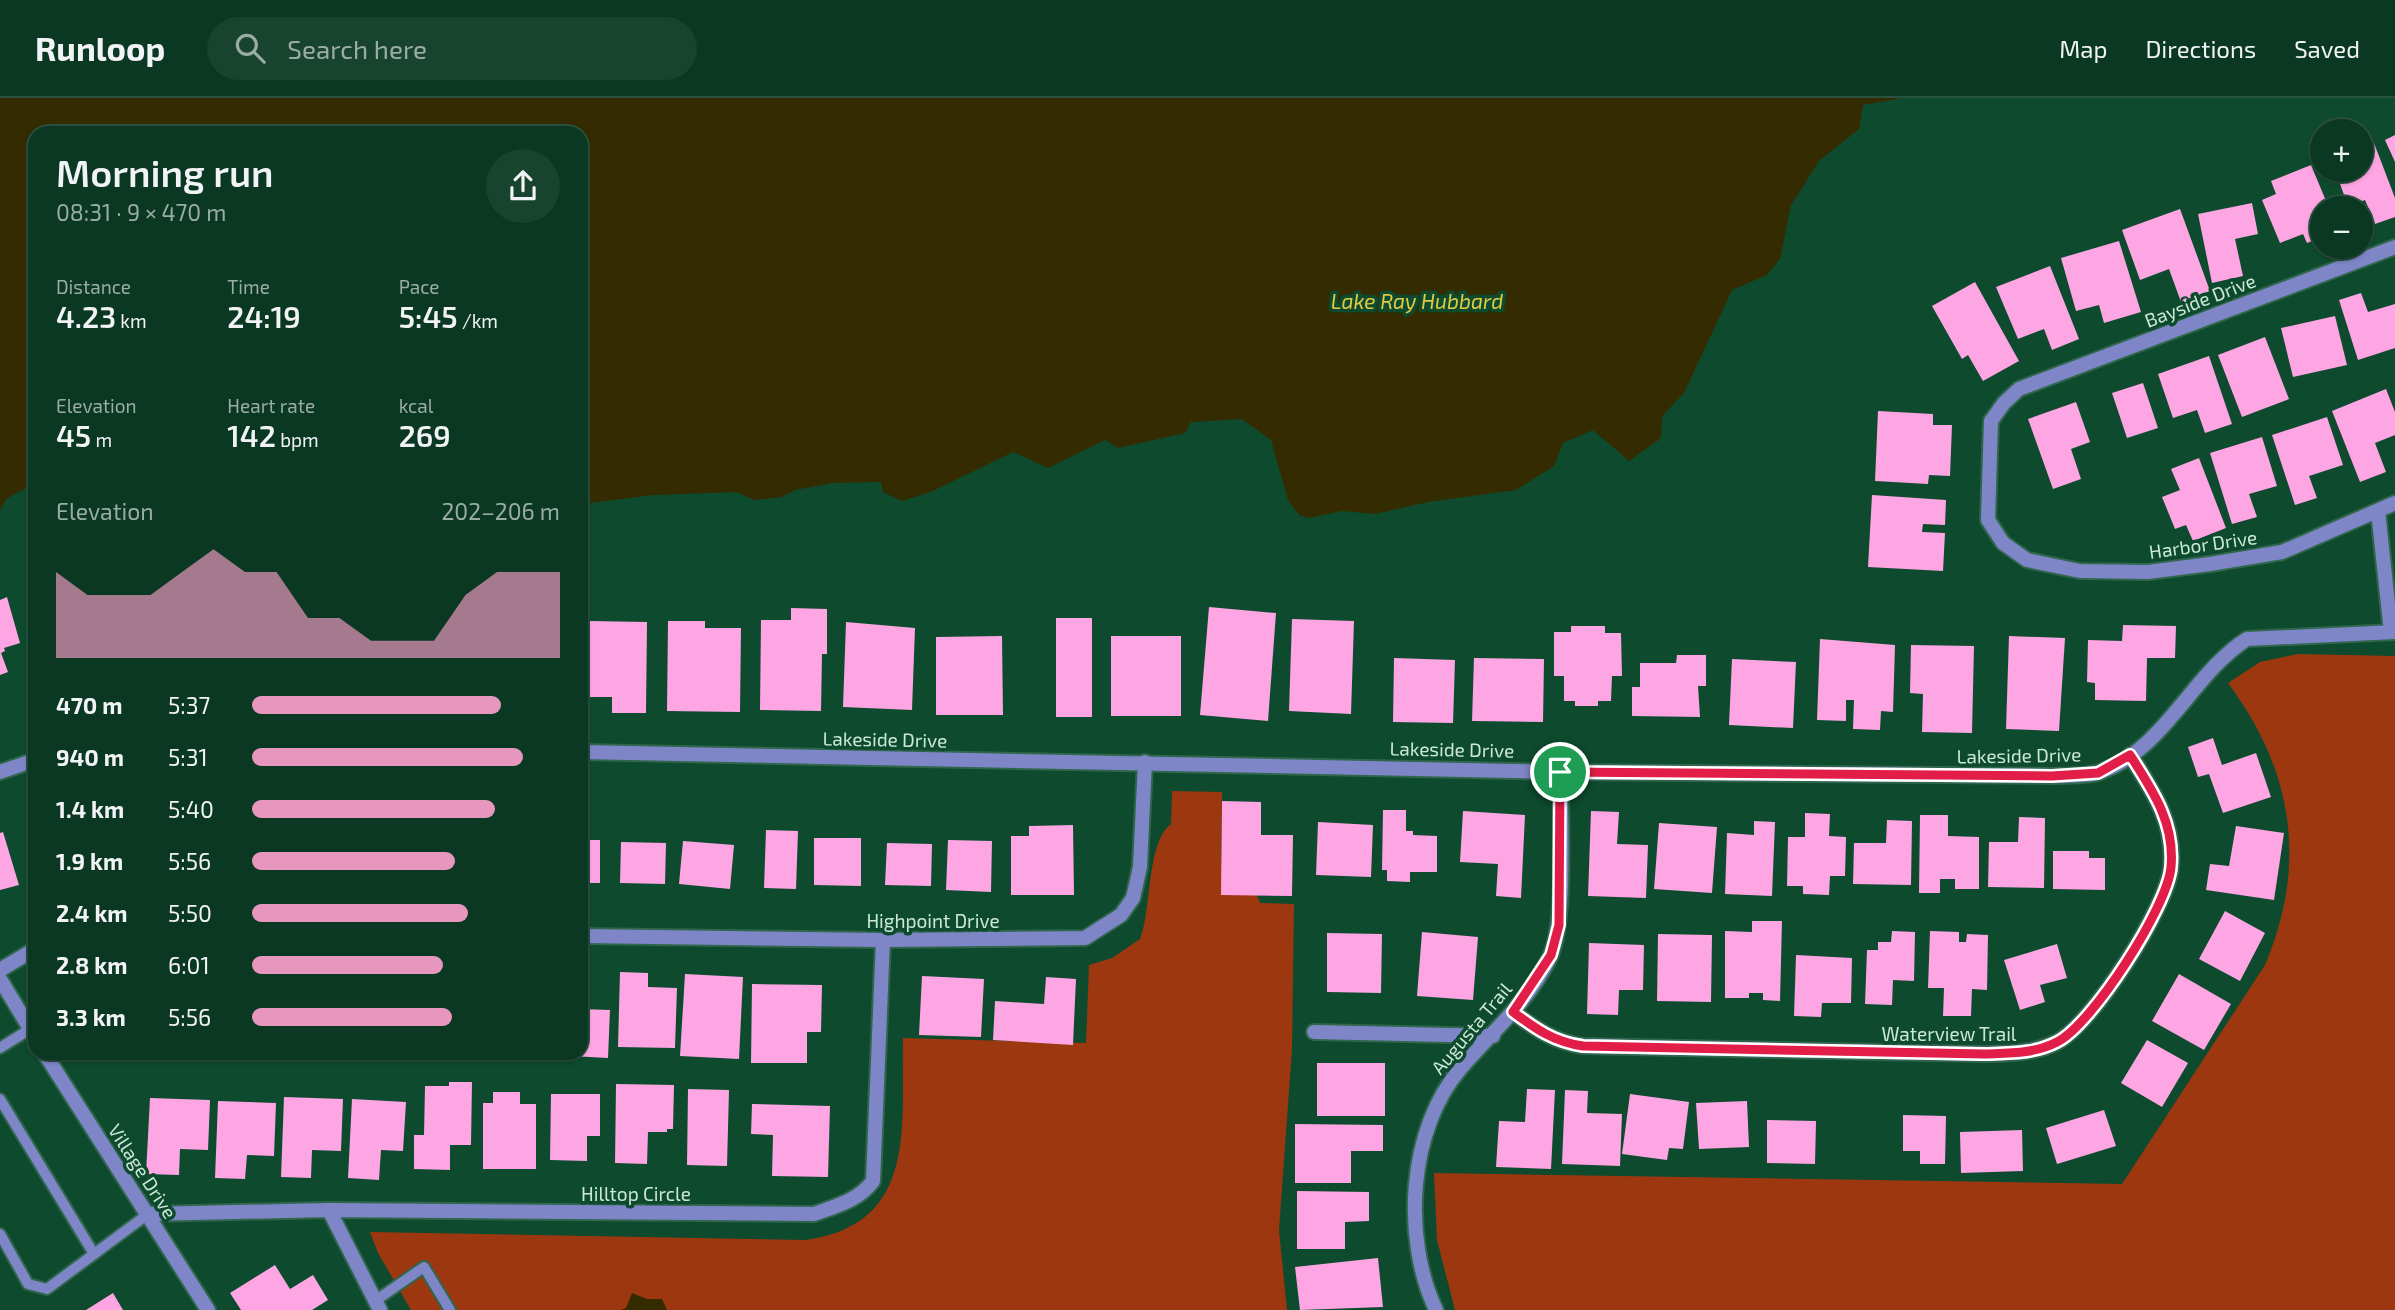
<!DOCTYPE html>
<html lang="en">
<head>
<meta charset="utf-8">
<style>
	:root { --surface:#0a3822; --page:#18432f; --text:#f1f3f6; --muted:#99aca5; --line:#2a5240; --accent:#e797bd }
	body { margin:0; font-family:"Exo 2",sans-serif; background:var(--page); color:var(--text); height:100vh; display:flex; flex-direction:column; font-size:26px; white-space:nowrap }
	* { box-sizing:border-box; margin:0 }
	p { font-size:23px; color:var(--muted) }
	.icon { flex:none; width:38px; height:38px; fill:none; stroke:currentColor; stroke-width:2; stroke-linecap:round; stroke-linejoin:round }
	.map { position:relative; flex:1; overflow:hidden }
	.drawer { position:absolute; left:28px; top:28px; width:560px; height:934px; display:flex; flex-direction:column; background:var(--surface); border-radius:21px; box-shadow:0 2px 5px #0004,0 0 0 2px var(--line) }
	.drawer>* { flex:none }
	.fabs { position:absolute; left:2310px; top:21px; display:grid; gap:14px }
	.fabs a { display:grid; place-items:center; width:63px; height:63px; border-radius:50%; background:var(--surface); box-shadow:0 2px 5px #0004,0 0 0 2px var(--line); font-size:35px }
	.pin { position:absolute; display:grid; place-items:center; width:60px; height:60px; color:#fff; margin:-30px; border:4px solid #fff; border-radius:50%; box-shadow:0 2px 7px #0007 }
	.round { display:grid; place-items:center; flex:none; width:74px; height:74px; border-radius:37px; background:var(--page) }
	.overview { display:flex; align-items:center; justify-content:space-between; height:119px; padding:0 28px }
	h1 { font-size:38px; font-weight:600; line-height:52px }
	.figures { display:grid; grid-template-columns:repeat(3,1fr); gap:10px; height:119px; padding:7px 28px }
	.figures div { display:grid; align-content:center }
	.figures b { font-size:30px; font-weight:600 }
	.figures small { font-size:19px; font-weight:400 }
	.figures p { font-size:19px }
	.chart { height:196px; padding:14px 28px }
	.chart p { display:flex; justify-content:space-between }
	.chart svg { width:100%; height:126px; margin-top:7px; fill:var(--accent); opacity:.7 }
	ul { padding:0 28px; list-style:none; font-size:23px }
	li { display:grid; grid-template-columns:112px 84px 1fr; align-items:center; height:52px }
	li i { height:18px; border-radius:9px; background:var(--accent) }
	header { display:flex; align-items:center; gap:42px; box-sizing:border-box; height:98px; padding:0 35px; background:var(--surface); border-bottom:2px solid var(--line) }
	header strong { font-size:33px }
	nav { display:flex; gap:38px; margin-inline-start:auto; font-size:24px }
	.search { width:490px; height:63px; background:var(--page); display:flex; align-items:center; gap:18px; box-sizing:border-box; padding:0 24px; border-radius:38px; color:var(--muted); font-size:26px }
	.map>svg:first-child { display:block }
	.green { fill:#9d3710 }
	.water { fill:#342c00 }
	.building { fill:#fda6e3 }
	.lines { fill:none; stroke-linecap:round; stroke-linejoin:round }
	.service-casing { stroke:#2f664c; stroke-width:14 }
	.minor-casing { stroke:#2f664c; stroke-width:18 }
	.service { stroke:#7f86c8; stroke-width:10 }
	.minor { stroke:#7f86c8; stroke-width:14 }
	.route-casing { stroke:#fff; stroke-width:14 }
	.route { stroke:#e11d48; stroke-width:9 }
	.labels { text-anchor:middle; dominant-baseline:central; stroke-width:7; stroke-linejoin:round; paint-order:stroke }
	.street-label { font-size:19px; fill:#cbe8d6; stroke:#0d4a2e }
	.water-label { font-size:21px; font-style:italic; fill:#e1c941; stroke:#0d4a2e }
</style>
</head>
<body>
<header>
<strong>Runloop</strong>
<div class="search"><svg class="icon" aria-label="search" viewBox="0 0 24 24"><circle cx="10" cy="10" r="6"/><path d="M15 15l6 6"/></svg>Search here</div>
<nav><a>Map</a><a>Directions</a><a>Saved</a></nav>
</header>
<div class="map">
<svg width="2395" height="1212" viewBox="0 0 2395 1212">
	<rect width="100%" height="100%" fill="#0d4a2e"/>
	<g class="green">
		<path d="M2298 556 2395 558V1212H1455L1437 1142 1434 1075 2122 1086 2265 867C2308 766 2293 672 2228 585L2260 564Z"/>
		<path d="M1172 693 1222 694 1221 766 1256 794 1260 805 1294 806 1292 951 1279 1132 1287 1212H411L378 1155 370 1134 806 1142C919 1126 901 1027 903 940L1086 945 1089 867 1112 860 1140 841C1152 812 1146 745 1171 726Z"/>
	</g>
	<g class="water">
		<polygon points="0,0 1901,0 1863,7 1859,31 1819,63 1791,107 1780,161 1767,177 1732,192 1684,295 1662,318 1661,340 1629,363 1593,332 1563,345 1554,368 1516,392 1428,404 1375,416 1342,413 1309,420 1299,417 1288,402 1271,342 1242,321 1191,324 1185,335 1118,350 1105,342 1048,370 1013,354 933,393 902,403 883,394 881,384 833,385 795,392 782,399 755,402 736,394 654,397 581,406 581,35 35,35 35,385 6,401 0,413"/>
		<polygon points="632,1195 647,1201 662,1201 667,1212 621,1212 626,1210"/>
	</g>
	<g class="building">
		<polygon points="2395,37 2395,64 2385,42"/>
		<polygon points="2374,45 2395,100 2395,119 2375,126 2365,102 2348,108 2335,72 2361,72 2361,50"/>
		<polygon points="2311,67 2329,110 2322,110 2322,139 2307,145 2303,136 2280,145 2262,102 2276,96 2271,83"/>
		<polygon points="2252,105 2258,136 2235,141 2243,178 2212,185 2198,116"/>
		<polygon points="2180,111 2210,193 2181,204 2169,171 2140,182 2122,132"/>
		<polygon points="2119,143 2141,214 2104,225 2099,207 2076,213 2061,160"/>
		<polygon points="2050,168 2079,241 2052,252 2044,231 2018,241 1996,189"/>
		<polygon points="1975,184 2019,263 1983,283 1968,257 1962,261 1932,208"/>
		<polygon points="2361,195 2368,214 2395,206 2395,250 2358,262 2339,202"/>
		<polygon points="2335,218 2347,267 2293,279 2281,230"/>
		<polygon points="2265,239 2289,301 2242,319 2218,257"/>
		<polygon points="2209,258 2232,326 2205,335 2197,312 2173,320 2158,276"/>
		<polygon points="2143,285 2158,330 2127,340 2112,295"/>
		<polygon points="2386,291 2395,314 2395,337 2375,345 2386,374 2360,384 2332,313"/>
		<polygon points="2076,304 2090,344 2071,351 2081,381 2053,391 2028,321"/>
		<polygon points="1878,313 1933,316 1933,327 1952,327 1950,378 1929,377 1928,386 1875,383"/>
		<polygon points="2327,319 2343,367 2309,378 2317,400 2295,407 2272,337"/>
		<polygon points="2262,339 2277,388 2249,396 2257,419 2232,426 2210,355"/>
		<polygon points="2199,360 2226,430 2193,443 2186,427 2175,431 2162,399 2180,392 2171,371"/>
		<polygon points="1872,397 1946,402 1945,427 1923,426 1922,434 1945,435 1943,473 1868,469"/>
		<polygon points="7,499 20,545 4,550 5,553 1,555 8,574 0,577 0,502"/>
		<polygon points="1209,509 1276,515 1268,623 1200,617"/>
		<polygon points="791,510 827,511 827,556 822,556 821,613 760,612 761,522 791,522"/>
		<rect x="1056" y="520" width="36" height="99"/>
		<polygon points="1292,521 1354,523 1351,616 1289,613"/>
		<polygon points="589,523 647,524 646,615 612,615 612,599 581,599 581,529 590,530"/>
		<polygon points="668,523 705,523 705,530 741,530 740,614 667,613"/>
		<polygon points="846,524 915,530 912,612 843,609"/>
		<polygon points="2123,527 2176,528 2175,560 2147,560 2146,603 2095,602 2095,585 2087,584 2088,542 2122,543"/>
		<polygon points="1571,528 1605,528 1605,535 1621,535 1622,578 1612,578 1611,603 1598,603 1598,608 1575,608 1575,603 1564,603 1564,578 1554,578 1554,534 1571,534"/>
		<polygon points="1002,538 1003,617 936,617 936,539"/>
		<rect x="1111" y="538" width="70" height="80"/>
		<polygon points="2009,538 2065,540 2059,633 2006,631"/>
		<polygon points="1820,541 1895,547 1893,614 1881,613 1880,632 1853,631 1854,602 1846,602 1846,623 1817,622"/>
		<polygon points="1911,547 1974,548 1972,635 1922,634 1923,596 1910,595"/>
		<polygon points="1677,557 1706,557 1706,588 1698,588 1700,619 1632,618 1632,589 1640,589 1640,565 1676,565"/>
		<polygon points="1394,560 1455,562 1453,625 1393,624"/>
		<polygon points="1474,560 1544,561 1543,624 1472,623"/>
		<polygon points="1732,561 1796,564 1793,630 1729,627"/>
		<polygon points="2213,640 2222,667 2256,655 2271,699 2223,715 2209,676 2198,679 2188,649"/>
		<polygon points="1222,703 1261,704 1261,737 1293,737 1292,798 1221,797"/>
		<polygon points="1383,712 1406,712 1406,733 1413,733 1413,737 1437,738 1437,774 1410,774 1410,784 1387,783 1387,772 1382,772"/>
		<polygon points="1463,713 1525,717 1521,800 1496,798 1498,766 1460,764"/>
		<polygon points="1591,713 1619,714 1617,746 1648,747 1646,800 1588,798"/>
		<polygon points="1805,715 1830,716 1829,738 1846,739 1845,778 1830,778 1829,797 1803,796 1803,788 1787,788 1788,739 1805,739"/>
		<polygon points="1920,717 1948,717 1948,738 1979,739 1979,791 1955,791 1955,781 1940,781 1940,795 1919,795"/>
		<polygon points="2019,719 2045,720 2044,790 1988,789 1989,744 2018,744"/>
		<polygon points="1887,722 1912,723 1911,787 1853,786 1854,745 1886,745"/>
		<polygon points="1754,723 1775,724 1772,798 1725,796 1727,735 1754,737"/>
		<polygon points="1318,724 1373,727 1371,779 1316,777"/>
		<polygon points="1659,725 1717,729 1712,795 1654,791"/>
		<polygon points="1073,727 1074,797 1011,797 1011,738 1029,738 1029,728"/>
		<polygon points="2236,728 2284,735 2274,802 2206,792 2210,766 2229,768"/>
		<rect x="28" y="729" width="7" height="47"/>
		<polygon points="766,732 798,733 796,791 764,790"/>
		<polygon points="3,734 19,787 0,792 0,735"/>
		<polygon points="814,740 861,740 861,788 814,787"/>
		<rect x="581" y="742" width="19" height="43"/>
		<polygon points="948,742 992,743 991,794 946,792"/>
		<polygon points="683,743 734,747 730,791 679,786"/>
		<polygon points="621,744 666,745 665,786 620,785"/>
		<polygon points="887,745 932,746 931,788 885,787"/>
		<polygon points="2053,753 2089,753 2089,760 2105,760 2105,792 2053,791"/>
		<polygon points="2225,813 2265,835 2240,883 2199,861"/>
		<polygon points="1752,823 1782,823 1780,903 1763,902 1763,895 1749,895 1749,900 1725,900 1725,833 1752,834"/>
		<polygon points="1892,833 1915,834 1914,883 1893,882 1892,907 1865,906 1867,852 1878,852 1878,844 1891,844"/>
		<polygon points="1930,833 1959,834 1959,844 1966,844 1967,836 1988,837 1987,892 1972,891 1971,918 1943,918 1944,890 1928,890"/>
		<polygon points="1422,834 1478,839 1473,902 1417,898"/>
		<polygon points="1327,835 1382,836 1381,895 1327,894"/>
		<polygon points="1658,836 1712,837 1711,904 1657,903"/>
		<polygon points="1589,845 1644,847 1643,892 1619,892 1618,917 1587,916"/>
		<polygon points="2057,846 2067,880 2040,887 2045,904 2020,912 2004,862"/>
		<polygon points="1796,857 1852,860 1851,905 1822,905 1821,919 1794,918"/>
		<polygon points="620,874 648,875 648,889 677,890 675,950 618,949"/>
		<polygon points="685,876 743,879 739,961 680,958"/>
		<polygon points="2179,876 2231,906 2204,952 2152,923"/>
		<polygon points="922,878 984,881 981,939 919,937"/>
		<polygon points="1046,879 1076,881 1073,947 993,942 995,903 1044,906"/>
		<polygon points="752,886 822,887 821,934 807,934 807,965 751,965"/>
		<polygon points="581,911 610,912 608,960 571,958 581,956"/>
		<polygon points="2147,942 2188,965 2162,1009 2121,985"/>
		<polygon points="297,956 346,956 346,962 296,960"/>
		<polygon points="379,956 412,956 412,959 379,958"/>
		<polygon points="446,956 478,956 478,959 446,958"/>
		<rect x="1317" y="965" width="68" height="53"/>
		<polygon points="449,984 472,984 471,1047 450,1047 450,1072 414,1071 414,1037 424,1037 425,988 449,988"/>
		<polygon points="616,986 674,987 673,1031 667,1031 667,1034 648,1034 647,1066 615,1065"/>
		<polygon points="688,991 729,992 727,1068 687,1067"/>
		<polygon points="1527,991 1555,992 1551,1071 1496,1069 1499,1023 1525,1024"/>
		<polygon points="1565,992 1588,993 1587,1015 1622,1016 1620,1068 1562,1066"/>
		<polygon points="493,994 520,994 520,1006 536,1006 536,1071 483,1071 483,1005 493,1005"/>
		<polygon points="551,996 600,996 600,1038 587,1038 587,1063 550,1062"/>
		<polygon points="1630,996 1689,1004 1683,1051 1669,1050 1667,1062 1622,1056"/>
		<polygon points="284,999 343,1001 341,1053 312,1052 311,1080 281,1079"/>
		<polygon points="150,1000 210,1002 208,1052 180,1051 179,1077 146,1076"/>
		<polygon points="352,1001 406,1004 403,1053 381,1052 379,1082 348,1080"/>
		<polygon points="218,1003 276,1005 274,1058 247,1057 245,1081 215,1080"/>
		<polygon points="1747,1003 1749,1049 1699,1051 1696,1005"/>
		<polygon points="752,1006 830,1008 828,1079 772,1078 773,1037 751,1036"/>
		<polygon points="2104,1012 2116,1048 2057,1066 2046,1030"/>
		<polygon points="1903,1017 1946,1018 1945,1066 1920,1066 1920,1053 1903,1053"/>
		<polygon points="1767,1022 1816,1023 1815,1066 1767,1065"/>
		<polygon points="1295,1026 1383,1027 1383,1053 1351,1053 1351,1085 1295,1085"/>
		<polygon points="2022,1032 2023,1073 1961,1075 1960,1034"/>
		<polygon points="1297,1093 1369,1094 1369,1123 1345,1124 1345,1151 1297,1151"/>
		<polygon points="1378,1160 1383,1209 1300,1212 1295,1169"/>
		<polygon points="275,1167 290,1191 313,1177 328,1202 312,1212 241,1212 230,1195"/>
		<polygon points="113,1195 123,1212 86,1212"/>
	</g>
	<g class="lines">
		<defs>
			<g id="service">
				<polyline points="0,950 30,931"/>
				<polyline points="0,1001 94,1156"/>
				<polyline points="0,1136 28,1186 47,1191 148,1116"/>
				<polyline points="375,1203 424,1169 450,1212"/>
			</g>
			<g id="minor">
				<polyline points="2395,149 2019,291 2004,305 1991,323 1988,422 2003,445 2027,462 2080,473 2148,474 2210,466 2282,454 2395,405"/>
				<polyline points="2378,413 2391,534"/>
				<path d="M581 654 1561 674 2052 678C2067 677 2086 679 2100 674 2165 651 2192 576 2247 541L2395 534"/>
				<polyline points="0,674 35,662"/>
				<polyline points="581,838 883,842 1085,840 1121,817 1133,800 1140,769 1145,664"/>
				<polyline points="0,872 35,851"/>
				<polyline points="0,881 35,939"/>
				<path d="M1513 914C1536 931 1554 944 1583 948L1984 956C2009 955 2034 956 2057 944 2092 927 2168 808 2171 769 2175 725 2153 693 2130 657"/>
				<polyline points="1314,934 1493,938"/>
				<polyline points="45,956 208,1212"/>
				<polyline points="329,1112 380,1212"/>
				<path d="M148 1116 329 1112 814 1116C836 1108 858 1103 873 1083L883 842"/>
				<path d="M1436 1212C1402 1140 1408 1031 1461 970 1492 934 1529 903 1550 859 1567 822 1560 718 1561 674"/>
			</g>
		</defs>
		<use href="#service" class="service-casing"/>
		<use href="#minor" class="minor-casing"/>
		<use href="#service" class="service"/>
		<use href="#minor" class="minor"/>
	</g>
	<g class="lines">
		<defs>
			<path id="route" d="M2130 657C2153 693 2175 725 2171 769 2168 808 2092 927 2057 944 2034 956 2009 955 1984 956L1583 948C1554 944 1536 931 1513 914L1551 857 1559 827 1560 674 2052 678 2098 675Z"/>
		</defs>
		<use href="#route" class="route-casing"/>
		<use href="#route" class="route"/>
	</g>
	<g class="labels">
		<g class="street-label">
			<text transform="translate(2200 202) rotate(-21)">Bayside Drive</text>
			<text transform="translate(2203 446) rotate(-8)">Harbor Drive</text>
			<text transform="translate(885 641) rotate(1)">Lakeside Drive</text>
			<text transform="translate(1452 651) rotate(1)">Lakeside Drive</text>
			<text transform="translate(2019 657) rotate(-1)">Lakeside Drive</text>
			<text x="933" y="822">Highpoint Drive</text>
			<text transform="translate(1471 930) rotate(-50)">Augusta Trail</text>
			<text x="1949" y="935">Waterview Trail</text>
			<text transform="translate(143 1073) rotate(57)">Village Drive</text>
			<text x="636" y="1095">Hilltop Circle</text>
		</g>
		<g class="water-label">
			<text x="1417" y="202">Lake Ray Hubbard</text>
		</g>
	</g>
</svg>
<div class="fabs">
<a>+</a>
<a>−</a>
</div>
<div class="pin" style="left:1560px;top:674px;background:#1e9e55"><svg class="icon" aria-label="arrive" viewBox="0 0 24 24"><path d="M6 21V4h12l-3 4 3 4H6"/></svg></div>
<section class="drawer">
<div class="overview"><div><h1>Morning run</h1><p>08:31 · 9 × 470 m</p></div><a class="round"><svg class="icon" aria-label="share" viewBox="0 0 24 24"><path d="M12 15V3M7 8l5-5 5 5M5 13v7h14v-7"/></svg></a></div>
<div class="figures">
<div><p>Distance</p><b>4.23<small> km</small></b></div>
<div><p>Time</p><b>24:19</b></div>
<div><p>Pace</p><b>5:45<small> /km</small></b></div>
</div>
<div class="figures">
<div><p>Elevation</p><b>45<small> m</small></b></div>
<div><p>Heart rate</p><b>142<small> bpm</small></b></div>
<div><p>kcal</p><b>269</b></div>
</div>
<div class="chart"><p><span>Elevation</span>202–206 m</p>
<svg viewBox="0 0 160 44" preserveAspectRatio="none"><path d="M0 44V14L10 22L20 22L30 22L40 14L50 6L60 14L70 14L80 30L90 30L100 38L110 38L120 38L130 22L140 14L150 14L160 14V44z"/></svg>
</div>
<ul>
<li><b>470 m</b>5:37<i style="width:81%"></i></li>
<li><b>940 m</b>5:31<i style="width:88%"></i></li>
<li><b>1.4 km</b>5:40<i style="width:79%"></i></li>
<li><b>1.9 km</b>5:56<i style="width:66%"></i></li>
<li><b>2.4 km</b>5:50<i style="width:70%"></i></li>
<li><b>2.8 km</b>6:01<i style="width:62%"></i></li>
<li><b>3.3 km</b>5:56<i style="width:65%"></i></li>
</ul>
</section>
</div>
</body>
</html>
